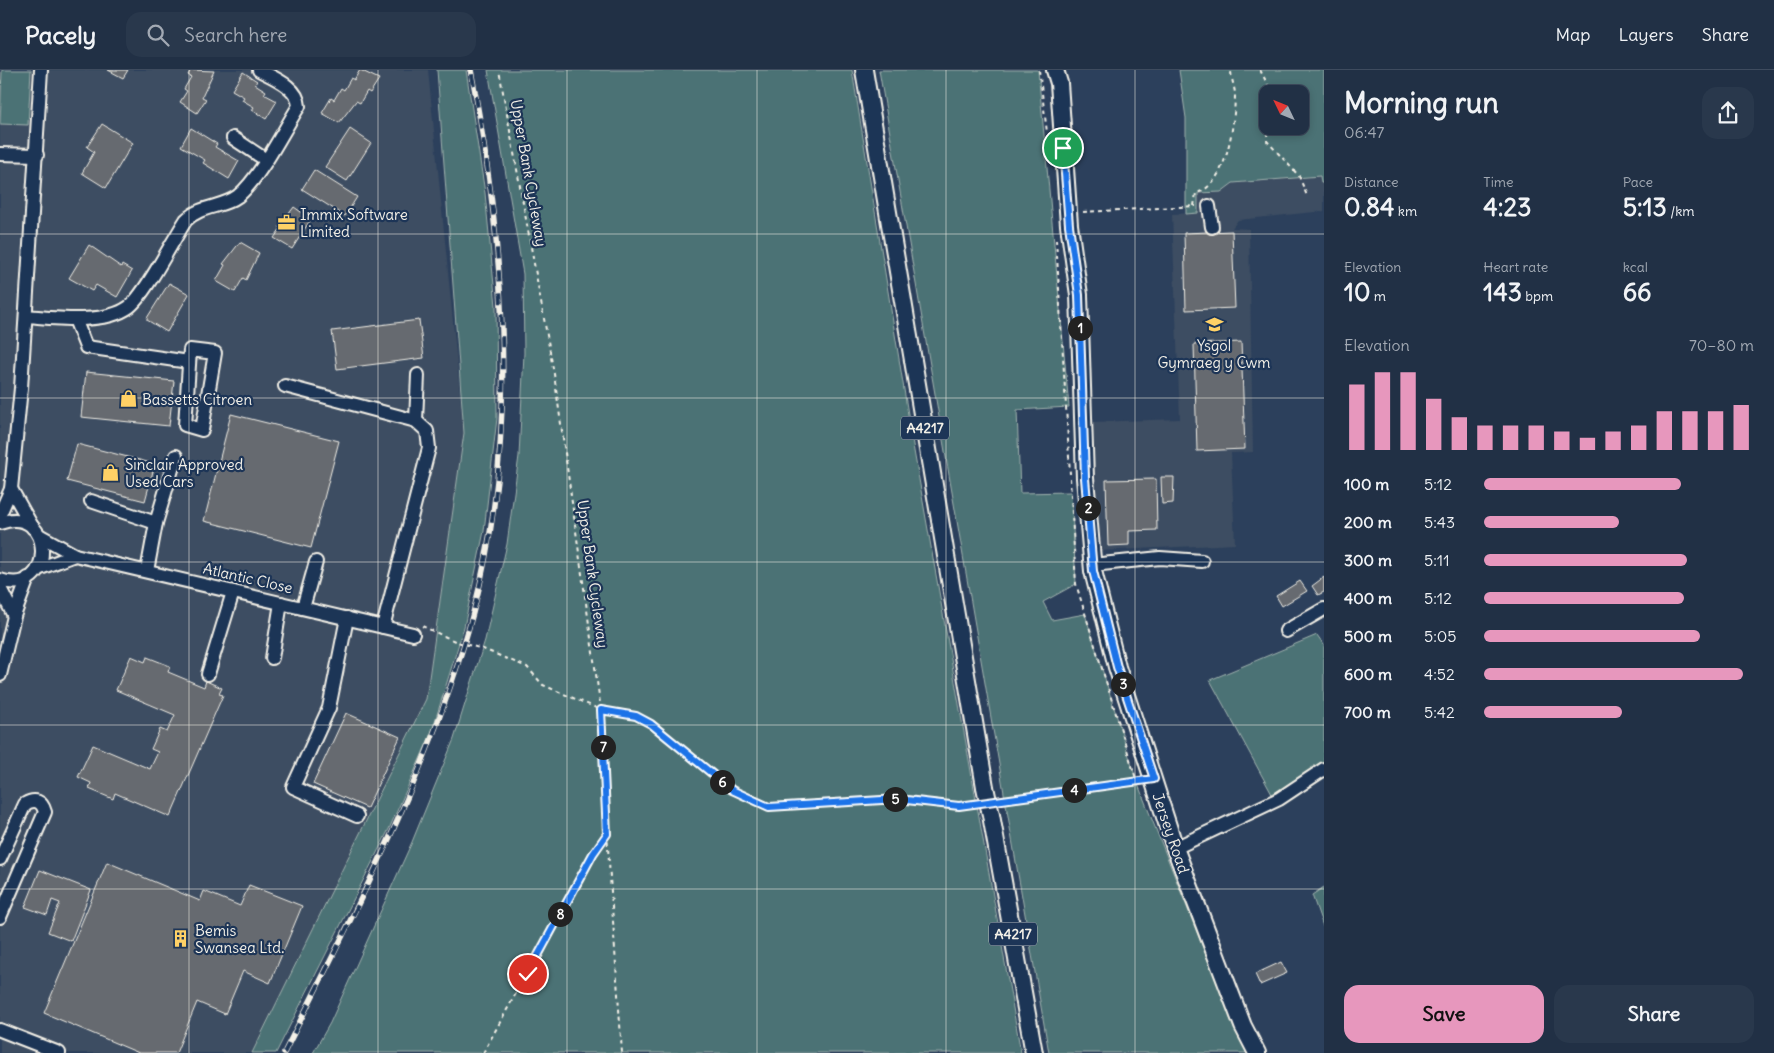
<!DOCTYPE html>
<html lang="en">
<head>
<meta charset="utf-8">
<style>
	:root { --surface:#213045; --page:#29384c; --text:#f1f3f6; --muted:#a2a9b3; --line:#3e4b5e; --accent:#e797bd }
	body { margin:0; font-family:Delius,sans-serif; background:var(--page); color:var(--text); height:100vh; display:flex; flex-direction:column; font-size:19px; white-space:nowrap }
	* { box-sizing:border-box; margin:0 }
	p { font-size:16px; color:var(--muted) }
	.icon { flex:none; width:28px; height:28px; fill:none; stroke:currentColor; stroke-width:2; stroke-linecap:round; stroke-linejoin:round }
	.map { position:relative; flex:1; overflow:hidden }
	.panel { display:flex; flex-direction:column; background:var(--surface); width:450px }
	.panel>* { flex:none }
	.needle { width:32px; rotate:313deg }
	.buttons { position:absolute; left:1259px; top:15px; display:grid; gap:10px }
	.buttons a { display:grid; place-items:center; width:50px; height:50px; border-radius:10px; background:var(--surface); box-shadow:0 2px 8px #0003,0 0 0 1px var(--line); font-size:25px }
	.pin { position:absolute; display:grid; place-items:center; width:42px; height:42px; color:#fff; margin:-21px; border:2px solid #fff; border-radius:50%; box-shadow:0 1px 5px #0007 }
	.km { position:absolute; width:25px; height:25px; margin:-12px; border-radius:50%; background:#222; color:#fff; font-size:14px; line-height:25px; text-align:center }
	.round { display:grid; place-items:center; flex:none; width:52px; height:52px; border-radius:15px; background:var(--page) }
	.overview { display:flex; align-items:center; justify-content:space-between; height:85px; padding:0 20px }
	h1 { font-size:28px; font-weight:800; line-height:38px }
	.metrics { display:grid; grid-template-columns:repeat(3,1fr); gap:8px; height:85px; padding:5px 20px }
	.metrics div { display:grid; align-content:center }
	.metrics b { font-size:25px; font-weight:800 }
	.metrics small { font-size:14px; font-weight:400 }
	.metrics p { font-size:14px }
	.chart { height:140px; padding:10px 20px }
	.chart p { display:flex; justify-content:space-between }
	.chart svg { width:100%; height:90px; margin-top:5px; stroke:var(--accent); stroke-width:6 }
	.action { display:flex; gap:10px; margin-top:auto; padding:10px 20px }
	.action a { flex:1; height:58px; border-radius:15px; background:var(--accent); color:#111; font-size:20px; font-weight:800; line-height:58px; text-align:center }
	.action a+a { background:var(--page); color:var(--text) }
	ul { padding:0 20px; list-style:none; font-size:16px }
	li { display:grid; grid-template-columns:80px 60px 1fr; align-items:center; height:38px }
	li i { height:12px; border-radius:6px; background:var(--accent) }
	header { display:flex; align-items:center; gap:30px; box-sizing:border-box; height:70px; padding:0 25px; background:var(--surface); border-bottom:1px solid var(--line) }
	header strong { font-size:24px }
	nav { display:flex; gap:28px; margin-inline-start:auto; font-size:18px }
	.search { width:350px; height:45px; background:var(--page); display:flex; align-items:center; gap:12px; box-sizing:border-box; padding:0 18px; border-radius:15px; color:var(--muted); font-size:19px }
	main { display:flex; flex:1; min-height:0 }
	.map>svg:first-child { display:block }
	.built { fill:#3d4d62 }
	.green { fill:#4c7275; stroke:#a0b2ae; fill-rule:evenodd }
	.building { fill:#666a70; stroke:#f4f1e8 }
	.lines { fill:none; stroke-linecap:round; stroke-linejoin:round }
	.minor-casing { stroke:#f4f1e8; stroke-width:16 }
	.major-casing { stroke:#f4f1e8; stroke-width:20 }
	.path { stroke:#f4f1e8; stroke-width:2; stroke-dasharray:4 4; stroke-linecap:butt }
	.minor { stroke:#1d3557; stroke-width:12 }
	.major { stroke:#1d3557; stroke-width:16 }
	.rail-casing { stroke:#f4f1e8; stroke-width:5.5 }
	.rail { stroke:#1d3557; stroke-width:4; stroke-dasharray:11; stroke-linecap:butt }
	.major-bridge-casing { stroke:#f4f1e8; stroke-width:20; stroke-linecap:butt }
	.major-bridge { stroke:#1d3557; stroke-width:16 }
	.route-casing { stroke:#fff; stroke-width:10 }
	.route { stroke:#1a73e8; stroke-width:6 }
	.grid { fill:none; stroke:#f4f1e8; stroke-width:1; stroke-opacity:0.55 }
	.labels { text-anchor:middle; dominant-baseline:central; stroke-width:4.5; stroke-linejoin:round; paint-order:stroke }
	.shield { fill:#1d3557; stroke:#b4b9bc; stroke-width:1 }
	.shield-label { font-size:14px; font-weight:bold; fill:#f4f1e8 }
	.street-label { font-size:15px; fill:#f4f1e8; stroke:#1d3557 }
	.poi-label { font-size:15px; fill:#f4f1e8; stroke:#1d3557; text-anchor:start }
</style>
</head>
<body>
<header>
<strong>Pacely</strong>
<div class="search"><svg class="icon" aria-label="search" viewBox="0 0 24 24"><circle cx="10" cy="10" r="6"/><path d="M15 15l6 6"/></svg>Search here</div>
<nav><a>Map</a><a>Layers</a><a>Share</a></nav>
</header>
<main>
<div class="map">
<svg width="1324" height="983" viewBox="0 0 1324 983">
	<rect width="100%" height="100%" fill="#2c405c"/>
	<filter id="ink" filterUnits="userSpaceOnUse"><feTurbulence type="fractalNoise" baseFrequency=".02" numOctaves="2"/><feDisplacementMap in="SourceGraphic" scale="10" xChannelSelector="R" yChannelSelector="G"/><feConvolveMatrix kernelMatrix="1 2 1 2 8 2 1 2 1" color-interpolation-filters="sRGB"/></filter>
	<g filter="url(#ink)">
		<g class="built">
			<polygon points="0,0 428,0 464,363 426,629 252,983 0,983"/>
			<polygon points="1320,106 1321,113 1324,113 1324,141 1238,150 1232,158 1249,159 1253,382 1231,383 1235,474 1098,481 1093,352 1180,349 1172,144 1198,143 1197,123 1221,122 1233,113"/>
		</g>
		<g class="green">
			<polygon points="2,0 31,0 28,55 0,54"/>
			<polygon points="437,0 466,0 485,123 496,236 497,348 484,461 464,557 431,664 389,759 276,983 252,983 426,629 464,363"/>
			<polygon points="488,0 852,0 914,381 1021,983 313,983 330,953 412,772 454,669 485,570 507,474 519,386 524,283 523,204"/>
			<polygon points="879,0 1038,0 1069,337 1017,340 1020,423 1071,422 1076,514 1043,532 1052,550 1085,544 1137,712 1238,965 1248,983 1049,983"/>
			<path d="M1179 0H1324V113H1321L1320 106 1233 113 1221 122 1198 123V143L1186 144V48ZM1268 24H1300V56H1268Z"/>
			<polygon points="1317,565 1324,575 1324,694 1274,728 1210,610"/>
			<polygon points="1324,817 1324,859 1312,825"/>
		</g>
		<g class="building">
			<polygon points="108,0 128,0 123,8"/>
			<polygon points="191,0 214,1 202,27 206,29 197,43 180,32 187,21 184,19 191,7 188,5"/>
			<polygon points="360,0 379,9 370,23 367,21 360,33 356,31 339,53 322,43 331,28 334,30 341,18 344,20 351,8 354,10"/>
			<polygon points="243,2 257,11 255,14 266,21 264,24 277,31 266,49 252,40 254,37 242,30 244,27 232,20"/>
			<polygon points="102,54 133,73 106,118 82,103 94,82 87,77"/>
			<polygon points="191,58 217,74 215,77 239,91 229,109 203,93 205,90 181,76"/>
			<polygon points="350,59 371,73 347,111 325,97"/>
			<polygon points="314,100 357,127 345,146 302,119"/>
			<polygon points="294,137 311,149 292,179 274,168 281,158 279,157"/>
			<polygon points="1232,161 1235,238 1186,240 1184,163"/>
			<polygon points="240,172 259,183 246,210 243,208 235,222 216,211 225,195 223,194"/>
			<polygon points="89,175 121,197 122,195 132,201 117,227 96,215 92,221 69,208"/>
			<polygon points="169,213 189,224 167,262 147,250 147,248"/>
			<polygon points="419,250 424,288 337,299 332,261"/>
			<polygon points="1241,272 1245,379 1197,381 1194,274"/>
			<polygon points="86,302 174,311 169,356 81,347"/>
			<polygon points="231,344 339,371 311,478 204,451"/>
			<polygon points="77,374 155,394 145,431 67,411"/>
			<polygon points="1161,407 1174,407 1173,433 1162,434"/>
			<polygon points="1156,409 1157,460 1129,461 1129,475 1108,476 1106,410"/>
			<polygon points="1324,507 1324,522 1318,525 1312,516"/>
			<polygon points="1300,511 1307,521 1282,536 1276,526"/>
			<polygon points="131,586 145,592 147,587 170,596 168,602 204,617 206,611 222,618 219,624 223,625 170,747 115,723 113,729 89,719 91,713 78,707 93,675 150,699 158,682 151,679 160,659 167,662 175,645 116,620"/>
			<polygon points="346,643 400,667 367,738 313,714"/>
			<polygon points="107,792 200,831 204,821 240,836 249,815 302,836 270,913 243,901 225,944 197,932 176,983 139,983 44,943"/>
			<polygon points="40,800 91,820 71,871 48,862 60,833 52,830 47,845 25,837"/>
			<polygon points="1281,892 1287,903 1260,915 1255,904"/>
		</g>
		<g class="lines">
			<defs>
				<g id="minor">
					<polyline points="233,68 266,90"/>
					<polyline points="0,84 37,85"/>
					<polyline points="1209,136 1212,157"/>
					<path d="M26 246C55 248 104 255 129 237 145 225 173 170 186 150 201 135 222 138 238 126 260 108 283 61 299 36 298 17 274 8 259 0"/>
					<polyline points="75,249 86,277 189,292"/>
					<polygon points="190,280 215,283 202,360 185,355"/>
					<polyline points="285,316 416,351 427,361 429,378 383,557"/>
					<polyline points="416,351 418,305"/>
					<polyline points="11,419 33,458"/>
					<polyline points="91,431 156,453"/>
					<polyline points="0,444 11,419 21,318 41,0"/>
					<path d="M0 453C55 432 57 529 0 510"/>
					<polyline points="39,465 75,485 413,564"/>
					<polyline points="1092,495 1160,488 1202,491"/>
					<polyline points="38,499 75,485"/>
					<polyline points="147,501 156,453 176,386"/>
					<polyline points="0,518 14,546"/>
					<polyline points="303,538 316,492"/>
					<polyline points="347,548 329,638 293,717 357,746"/>
					<polyline points="1286,561 1324,539"/>
					<polyline points="272,588 281,533"/>
					<polyline points="208,604 233,522"/>
					<polyline points="0,605 14,546 28,508"/>
					<polyline points="1175,778 1279,729 1324,699"/>
					<path d="M0 789 25 734C35 728 42 731 45 742L0 847"/>
					<polyline points="0,960 59,983"/>
				</g>
				<g id="major">
					<polyline points="864,0 985,717"/>
					<polyline points="1055,0 1059,13 1069,155 1079,225 1085,408 1093,501 1117,597 1175,778 1243,956 1257,983"/>
					<polyline points="991,745 1034,983"/>
				</g>
			</defs>
			<use href="#minor" class="minor-casing"/>
			<use href="#major" class="major-casing"/>
			<g class="path">
				<polyline points="1039,0 1047,62"/>
				<polyline points="1260,0 1268,15 1267,71 1299,106 1307,126"/>
				<path d="M1194 136 1196 123C1228 116 1235 50 1235 23 1234 15 1231 8 1231 0"/>
				<polyline points="1083,142 1196,136"/>
				<polyline points="1056,169 1070,404"/>
				<polyline points="1070,408 1076,514 1137,712"/>
				<polyline points="422,556 457,572 483,579 527,597 543,615 601,640 635,646 651,654 732,720 769,737 898,729 959,736 975,734"/>
				<polyline points="1002,730 1139,711"/>
				<polyline points="607,763 622,983"/>
				<polyline points="483,983 593,784 607,763 601,640 554,304 499,0"/>
			</g>
			<use href="#minor" class="minor"/>
			<use href="#major" class="major"/>
			<defs>
				<path id="rail" d="M284 983C356 840 431 698 473 543 520 365 505 178 471 0"/>
			</defs>
			<use href="#rail" class="rail-casing"/>
			<use href="#rail" class="rail"/>
			<defs>
				<polyline id="major-bridge" points="985,717 991,745"/>
			</defs>
			<use href="#major-bridge" class="major-bridge-casing"/>
			<use href="#major-bridge" class="major-bridge"/>
		</g>
	</g>
	<g class="lines" filter="url(#ink)">
		<defs>
			<polyline id="route" points="528,904 593,784 607,764 601,640 636,646 651,654 732,720 769,737 898,729 959,736 1154,709 1117,597 1093,501 1085,408 1079,225 1069,155 1063,78"/>
		</defs>
		<use href="#route" class="route-casing"/>
		<use href="#route" class="route"/>
	</g>
	<path class="grid" d="M189 0V983M378 0V983M567 0V983M757 0V983M946 0V983M1135 0V983M0 164H1324M0 328H1324M0 492H1324M0 655H1324M0 819H1324"/>
	<defs>
		<symbol id="office-bare" viewBox="-9 -9 18 18"><path d="M-6-3h4V-5.5h4V-3h4V5H-6ZM-1-4.5V-3h2v-1.5ZM-6 0V1H6V0Z" fill="#ffd166" stroke="#1d3557" stroke-width="2.5" paint-order="stroke"/></symbol>
		<symbol id="school-bare" viewBox="-9 -9 18 18"><path d="M0-5L7-2L0 1L-7-2ZM-4 1L0 2.5L4 1V4Q0 6-4 4Z" fill="#ffd166" stroke="#1d3557" stroke-width="2.5" paint-order="stroke"/></symbol>
		<symbol id="shop-bare" viewBox="-9 -9 18 18"><path d="M-5-2.5h2.3a2.7 3.5 0 0 1 5.4 0H5L5.5 6h-11ZM-1.5-2.5h3a1.5 2.3 0 0 0-3 0Z" fill="#ffd166" stroke="#1d3557" stroke-width="2.5" paint-order="stroke"/></symbol>
		<symbol id="building-bare" viewBox="-9 -9 18 18"><path d="M-4-6H4V6H1V3H-1V6H-4ZM-2.5-4.3h1.7v1.8h-1.7ZM.8-4.3h1.7v1.8H.8ZM-2.5-1h1.7V.8h-1.7ZM.8-1h1.7V.8H.8Z" fill="#ffd166" stroke="#1d3557" stroke-width="2.5" paint-order="stroke"/></symbol>
	</defs>
	<g fill-rule="evenodd">
		<use href="#office-bare" x="274" y="140" width="25" height="25"/>
		<use href="#school-bare" x="1202" y="242" width="25" height="25"/>
		<use href="#shop-bare" x="116" y="316" width="25" height="25"/>
		<use href="#shop-bare" x="98" y="390" width="25" height="25"/>
		<use href="#building-bare" x="168" y="856" width="25" height="25"/>
	</g>
	<g class="labels">
		<g class="shield">
			<rect x="901" y="346.5" width="48" height="23" rx="4"/>
			<rect x="989" y="852.5" width="48" height="23" rx="4"/>
		</g>
		<g class="shield-label">
			<text x="925" y="358">A4217</text>
			<text x="1013" y="864">A4217</text>
		</g>
		<g class="street-label">
			<text transform="translate(529 103) rotate(80)">Upper Bank Cycleway</text>
			<text transform="translate(593 504) rotate(82)">Upper Bank Cycleway</text>
			<text transform="translate(248 508) rotate(13)">Atlantic Close</text>
			<text transform="translate(1171 763) rotate(71)">Jersey Road</text>
		</g>
		<g class="poi-label">
			<text x="300" y="144">Immix Software<tspan x="300" dy="17">Limited</tspan></text>
			<text x="1214" y="275" text-anchor="middle">Ysgol<tspan x="1214" dy="17">Gymraeg y Cwm</tspan></text>
			<text x="142" y="329">Bassetts Citroen</text>
			<text x="125" y="394">Sinclair Approved<tspan x="125" dy="17">Used Cars</tspan></text>
			<text x="195" y="860">Bemis<tspan x="195" dy="17">Swansea Ltd.</tspan></text>
		</g>
	</g>
</svg>
<div class="buttons">
<a><svg class="needle" viewBox="-14 -14 28 28"><path d="M0-13l5 13h-10z" fill="#e53935"/><path d="M0 13l5-13h-10z" fill="#a2a9b3"/></svg></a>
</div>
<div class="pin" style="left:1063px;top:78px;background:#1e9e55"><svg class="icon" aria-label="arrive" viewBox="0 0 24 24"><path d="M6 21V4h12l-3 4 3 4H6"/></svg></div>
<div class="pin" style="left:528px;top:904px;background:#d93025"><svg class="icon" aria-label="check" viewBox="0 0 24 24"><path d="M5 12l5 5 9-10"/></svg></div>
<b class="km" style="left:1080px;top:258px">1</b>
<b class="km" style="left:1088px;top:438px">2</b>
<b class="km" style="left:1123px;top:614px">3</b>
<b class="km" style="left:1074px;top:720px">4</b>
<b class="km" style="left:895px;top:729px">5</b>
<b class="km" style="left:722px;top:712px">6</b>
<b class="km" style="left:603px;top:677px">7</b>
<b class="km" style="left:560px;top:844px">8</b>
</div>
<section class="panel">
<div class="overview"><div><h1>Morning run</h1><p>06:47</p></div><a class="round"><svg class="icon" aria-label="share" viewBox="0 0 24 24"><path d="M12 15V3M7 8l5-5 5 5M5 13v7h14v-7"/></svg></a></div>
<div class="metrics">
<div><p>Distance</p><b>0.84<small> km</small></b></div>
<div><p>Time</p><b>4:23</b></div>
<div><p>Pace</p><b>5:13<small> /km</small></b></div>
</div>
<div class="metrics">
<div><p>Elevation</p><b>10<small> m</small></b></div>
<div><p>Heart rate</p><b>143<small> bpm</small></b></div>
<div><p>kcal</p><b>66</b></div>
</div>
<div class="chart"><p><span>Elevation</span>70–80 m</p>
<svg viewBox="0 0 160 44" preserveAspectRatio="none"><path d="M5 44V12M15 44V6M25 44V6M35 44V19M45 44V28M55 44V32M65 44V32M75 44V32M85 44V35M95 44V38M105 44V35M115 44V32M125 44V25M135 44V25M145 44V25M155 44V22"/></svg>
</div>
<ul>
<li><b>100 m</b>5:12<i style="width:73%"></i></li>
<li><b>200 m</b>5:43<i style="width:50%"></i></li>
<li><b>300 m</b>5:11<i style="width:75%"></i></li>
<li><b>400 m</b>5:12<i style="width:74%"></i></li>
<li><b>500 m</b>5:05<i style="width:80%"></i></li>
<li><b>600 m</b>4:52<i style="width:96%"></i></li>
<li><b>700 m</b>5:42<i style="width:51%"></i></li>
</ul>
<div class="action"><a>Save</a><a>Share</a></div>
</section>
</main>
</body>
</html>
